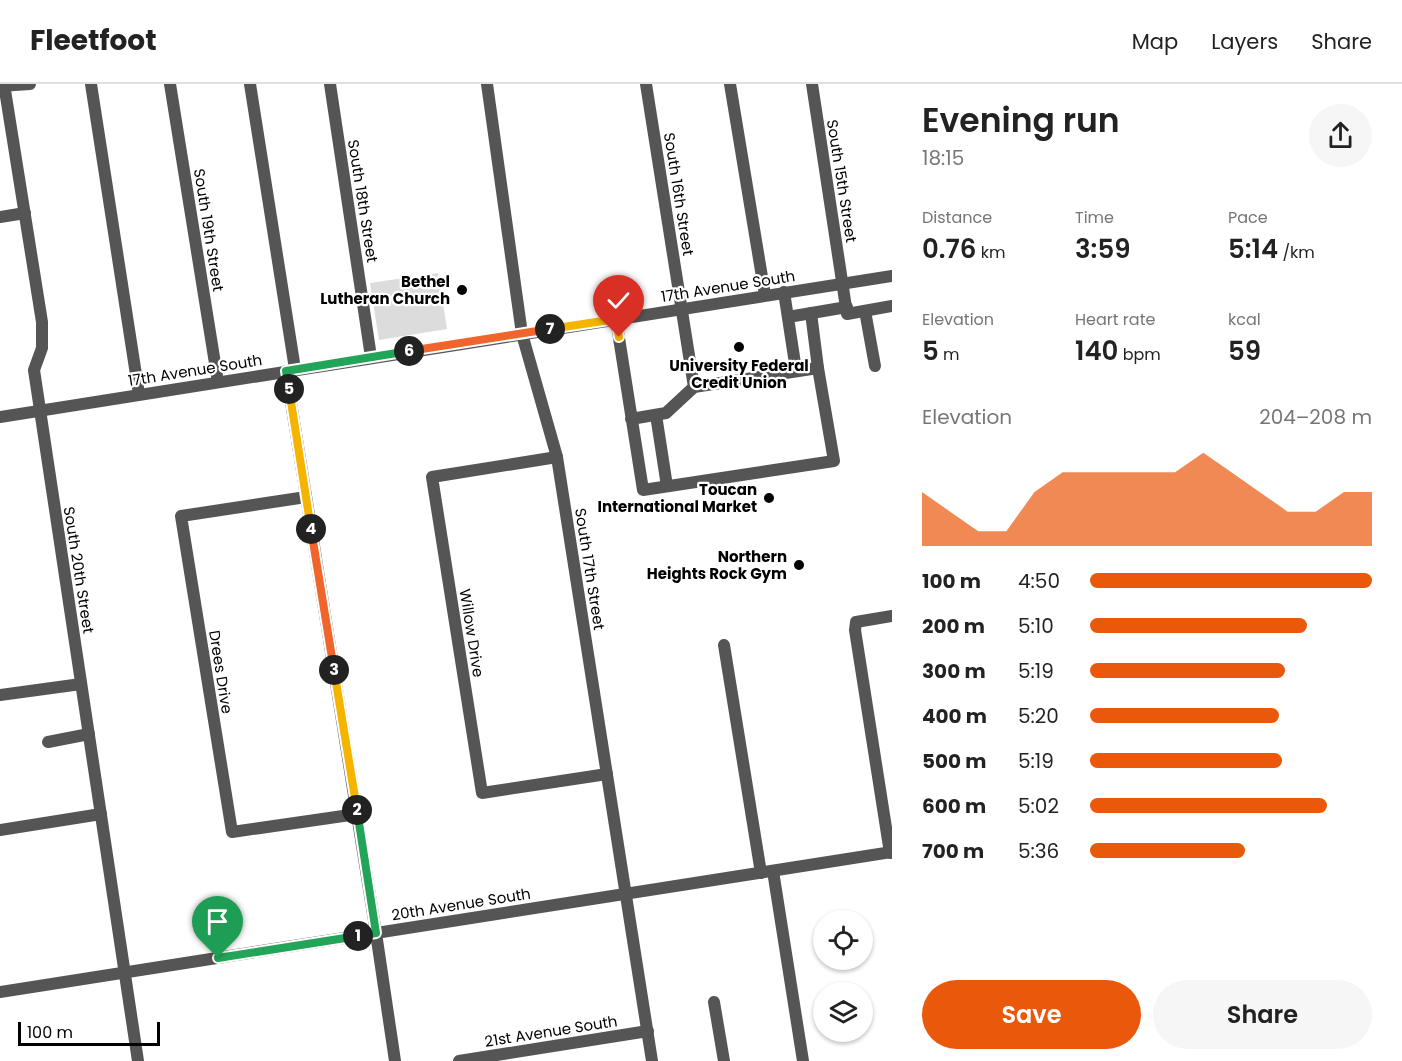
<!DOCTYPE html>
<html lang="en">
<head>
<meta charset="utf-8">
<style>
	:root { --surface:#fff; --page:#f6f6f6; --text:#222; --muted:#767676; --line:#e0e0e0; --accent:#ea580c }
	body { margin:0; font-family:Poppins,sans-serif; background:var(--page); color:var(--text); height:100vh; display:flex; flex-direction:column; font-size:22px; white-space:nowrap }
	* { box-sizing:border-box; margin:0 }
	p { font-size:20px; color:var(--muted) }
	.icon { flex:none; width:33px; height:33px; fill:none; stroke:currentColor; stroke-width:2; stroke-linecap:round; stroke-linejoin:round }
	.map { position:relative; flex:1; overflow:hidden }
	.sheet { display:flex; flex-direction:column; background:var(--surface); width:510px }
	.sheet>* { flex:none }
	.tools { position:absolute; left:813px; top:826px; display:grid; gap:12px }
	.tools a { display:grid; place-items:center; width:60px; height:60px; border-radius:50%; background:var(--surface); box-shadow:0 2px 4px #0004; font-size:30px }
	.scale { position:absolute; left:18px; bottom:15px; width:142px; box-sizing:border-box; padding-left:6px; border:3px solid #000; border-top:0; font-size:16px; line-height:21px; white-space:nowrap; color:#000; -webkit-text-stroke:4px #fff; paint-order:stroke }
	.pin { position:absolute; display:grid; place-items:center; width:51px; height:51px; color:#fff; margin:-62px -26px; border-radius:50% 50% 50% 0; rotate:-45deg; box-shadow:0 0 6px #0007 }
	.pin .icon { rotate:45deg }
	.km { position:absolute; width:30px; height:30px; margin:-15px; border-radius:50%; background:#222; color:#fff; font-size:16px; line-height:30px; text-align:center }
	.round { display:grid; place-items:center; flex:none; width:63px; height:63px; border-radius:32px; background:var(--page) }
	.headline { display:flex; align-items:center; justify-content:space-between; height:102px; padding:0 30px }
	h1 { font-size:33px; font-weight:600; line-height:45px }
	.stats { display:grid; grid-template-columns:repeat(3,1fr); gap:9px; height:102px; padding:6px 30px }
	.stats div { display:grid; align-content:center }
	.stats b { font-size:26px; font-weight:600 }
	.stats small { font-size:16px; font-weight:400 }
	.stats p { font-size:16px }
	.chart { height:168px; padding:12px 30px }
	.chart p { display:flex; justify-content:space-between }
	.chart svg { width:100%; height:108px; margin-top:6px; fill:var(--accent); opacity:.7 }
	.button { display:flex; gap:12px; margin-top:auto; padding:12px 30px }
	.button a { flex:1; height:69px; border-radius:36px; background:var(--accent); color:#fff; font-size:24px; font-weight:600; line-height:69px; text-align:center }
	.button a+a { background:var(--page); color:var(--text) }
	ul { padding:0 30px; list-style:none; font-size:20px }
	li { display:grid; grid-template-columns:96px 72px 1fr; align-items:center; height:45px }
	li i { height:15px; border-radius:8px; background:var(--accent) }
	header { display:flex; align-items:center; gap:36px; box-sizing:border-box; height:84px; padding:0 30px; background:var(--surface); border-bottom:2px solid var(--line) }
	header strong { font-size:28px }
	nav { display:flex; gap:33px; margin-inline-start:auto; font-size:21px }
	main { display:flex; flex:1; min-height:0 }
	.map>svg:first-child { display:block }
	.green { fill:#dcdcdc }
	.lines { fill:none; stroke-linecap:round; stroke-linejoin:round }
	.minor { stroke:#555; stroke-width:12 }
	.split-1-casing { stroke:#fff; stroke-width:12 }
	.split-2-casing { stroke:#fff; stroke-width:12 }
	.split-3-casing { stroke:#fff; stroke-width:12 }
	.split-4-casing { stroke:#fff; stroke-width:12 }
	.split-5-casing { stroke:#fff; stroke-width:12 }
	.split-6-casing { stroke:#fff; stroke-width:12 }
	.split-7-casing { stroke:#fff; stroke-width:12 }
	.split-8-casing { stroke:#fff; stroke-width:12 }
	.split-1 { stroke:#22a559; stroke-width:8 }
	.split-2 { stroke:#22a559; stroke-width:8 }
	.split-3 { stroke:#f5b400; stroke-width:8 }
	.split-4 { stroke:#f0652b; stroke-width:8 }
	.split-5 { stroke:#f5b400; stroke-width:8 }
	.split-6 { stroke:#22a559; stroke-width:8 }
	.split-7 { stroke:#f0652b; stroke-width:8 }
	.split-8 { stroke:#f5b400; stroke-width:8 }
	.poi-dot { fill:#000; stroke:#fff; stroke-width:2 }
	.labels { text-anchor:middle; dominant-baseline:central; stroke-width:4.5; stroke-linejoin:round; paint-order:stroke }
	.street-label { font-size:15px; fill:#000; stroke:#fff }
	.poi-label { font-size:15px; font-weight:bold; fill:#000; stroke:#fff; text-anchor:end }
</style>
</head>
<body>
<header>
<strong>Fleetfoot</strong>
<nav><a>Map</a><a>Layers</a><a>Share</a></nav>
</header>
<main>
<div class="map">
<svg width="892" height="977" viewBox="0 0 892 977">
	<rect width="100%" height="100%" fill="#fff"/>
	<polygon class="green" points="438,189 447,245 379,256 370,199"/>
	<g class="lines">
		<g class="minor">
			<polyline points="4,0 42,238 42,264 34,286 138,977"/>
			<polyline points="91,0 139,310"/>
			<polyline points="170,0 218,298"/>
			<polyline points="250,0 295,285"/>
			<polyline points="330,0 371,273"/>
			<polyline points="487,0 522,250 557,373 652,977"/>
			<polyline points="646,0 694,303"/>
			<polyline points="730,0 765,211"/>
			<polyline points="812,0 847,230 892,222"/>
			<polyline points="0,2 30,0"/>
			<polyline points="0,133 25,129"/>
			<polyline points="784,208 796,286"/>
			<polyline points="865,227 875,282"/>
			<polyline points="811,229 818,284"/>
			<polyline points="788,233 847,223"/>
			<polyline points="616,235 643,406 834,377 818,284 694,303 666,329 631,335"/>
			<polyline points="286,287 376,849 395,977"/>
			<polyline points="656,331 667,402"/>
			<polyline points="0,333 892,192"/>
			<polyline points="557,373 432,393 482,709 607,690"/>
			<polyline points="306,413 181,432 232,748 357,730"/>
			<polyline points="724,561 761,789"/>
			<polyline points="0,611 81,600"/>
			<polyline points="48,658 89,650"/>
			<polyline points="0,746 101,730"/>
			<polyline points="890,769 855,546 856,538 892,532"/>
			<polyline points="773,787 803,977"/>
			<polyline points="0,908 892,768"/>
			<polyline points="714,918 724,977"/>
			<polyline points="459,977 648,947"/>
		</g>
	</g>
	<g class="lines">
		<defs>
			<polyline id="split-1" points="218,874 358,852"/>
			<polyline id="split-2" points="357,726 376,849 358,852"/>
			<polyline id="split-3" points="334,586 357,726"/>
			<polyline id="split-4" points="311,445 334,586"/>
			<polyline id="split-5" points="289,305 311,445"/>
			<polyline id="split-6" points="289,305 286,287 409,267"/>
			<polyline id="split-7" points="409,267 550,245"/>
			<polyline id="split-8" points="550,245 616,235 619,253"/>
		</defs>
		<use href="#split-1" class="split-1-casing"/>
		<use href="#split-2" class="split-2-casing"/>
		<use href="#split-3" class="split-3-casing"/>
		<use href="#split-4" class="split-4-casing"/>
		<use href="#split-5" class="split-5-casing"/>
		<use href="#split-6" class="split-6-casing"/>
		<use href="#split-7" class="split-7-casing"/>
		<use href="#split-8" class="split-8-casing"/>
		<use href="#split-1" class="split-1"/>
		<use href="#split-2" class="split-2"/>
		<use href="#split-3" class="split-3"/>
		<use href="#split-4" class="split-4"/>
		<use href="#split-5" class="split-5"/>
		<use href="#split-6" class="split-6"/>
		<use href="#split-7" class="split-7"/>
		<use href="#split-8" class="split-8"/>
	</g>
	<g class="poi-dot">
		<circle cx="462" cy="206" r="6"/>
		<circle cx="739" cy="263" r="6"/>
		<circle cx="769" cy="414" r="6"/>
		<circle cx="799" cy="481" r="6"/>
	</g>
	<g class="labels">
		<g class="street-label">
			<text transform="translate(842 97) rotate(81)">South 15th Street</text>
			<text transform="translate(679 110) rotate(81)">South 16th Street</text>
			<text transform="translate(363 117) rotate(81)">South 18th Street</text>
			<text transform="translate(209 146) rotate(81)">South 19th Street</text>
			<text transform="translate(728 202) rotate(-9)">17th Avenue South</text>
			<text transform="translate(195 286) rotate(-9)">17th Avenue South</text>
			<text transform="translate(590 485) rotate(81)">South 17th Street</text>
			<text transform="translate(79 486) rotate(81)">South 20th Street</text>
			<text transform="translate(472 549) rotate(81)">Willow Drive</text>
			<text transform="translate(221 588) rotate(81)">Drees Drive</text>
			<text transform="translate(461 820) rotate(-9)">20th Avenue South</text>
			<text transform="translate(551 947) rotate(-9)">21st Avenue South</text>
		</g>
		<g class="poi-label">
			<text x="450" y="197">Bethel<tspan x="450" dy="17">Lutheran Church</tspan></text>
			<text x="739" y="281" text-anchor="middle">University Federal<tspan x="739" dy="17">Credit Union</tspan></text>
			<text x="757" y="405">Toucan<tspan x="757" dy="17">International Market</tspan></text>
			<text x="787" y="472">Northern<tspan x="787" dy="17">Heights Rock Gym</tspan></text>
		</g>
	</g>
</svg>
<div class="tools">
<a><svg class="icon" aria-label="locate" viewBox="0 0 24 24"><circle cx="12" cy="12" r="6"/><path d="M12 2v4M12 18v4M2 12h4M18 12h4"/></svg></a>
<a><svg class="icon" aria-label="layers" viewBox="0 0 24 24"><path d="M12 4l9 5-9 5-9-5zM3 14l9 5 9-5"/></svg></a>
</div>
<div class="scale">100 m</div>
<div class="pin" style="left:218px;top:874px;background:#1e9e55"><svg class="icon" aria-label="arrive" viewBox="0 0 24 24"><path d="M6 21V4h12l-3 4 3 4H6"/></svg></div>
<div class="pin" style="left:619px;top:253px;background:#d93025"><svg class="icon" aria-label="check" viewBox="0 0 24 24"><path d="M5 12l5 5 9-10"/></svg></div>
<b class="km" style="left:358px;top:852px">1</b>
<b class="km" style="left:357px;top:726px">2</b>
<b class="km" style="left:334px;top:586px">3</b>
<b class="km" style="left:311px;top:445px">4</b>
<b class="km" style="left:289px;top:305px">5</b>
<b class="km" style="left:409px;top:267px">6</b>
<b class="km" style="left:550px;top:245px">7</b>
</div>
<section class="sheet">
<div class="headline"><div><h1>Evening run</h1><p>18:15</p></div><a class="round"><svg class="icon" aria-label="share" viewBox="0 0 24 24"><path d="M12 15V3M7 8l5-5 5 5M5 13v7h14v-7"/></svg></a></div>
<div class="stats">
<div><p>Distance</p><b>0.76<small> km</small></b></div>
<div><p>Time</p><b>3:59</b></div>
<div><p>Pace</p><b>5:14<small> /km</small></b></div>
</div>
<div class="stats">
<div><p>Elevation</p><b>5<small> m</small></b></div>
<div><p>Heart rate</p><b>140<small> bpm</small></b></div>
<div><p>kcal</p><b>59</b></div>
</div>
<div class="chart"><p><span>Elevation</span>204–208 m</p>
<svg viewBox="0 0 160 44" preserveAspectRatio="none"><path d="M0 44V22L10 30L20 38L30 38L40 22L50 14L60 14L70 14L80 14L90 14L100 6L110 14L120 22L130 30L140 30L150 22L160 22V44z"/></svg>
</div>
<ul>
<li><b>100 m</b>4:50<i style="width:100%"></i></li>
<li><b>200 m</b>5:10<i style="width:77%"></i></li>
<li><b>300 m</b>5:19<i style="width:69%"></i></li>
<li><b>400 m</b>5:20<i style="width:67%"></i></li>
<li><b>500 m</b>5:19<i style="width:68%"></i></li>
<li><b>600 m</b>5:02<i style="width:84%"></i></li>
<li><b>700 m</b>5:36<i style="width:55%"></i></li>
</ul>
<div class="button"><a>Save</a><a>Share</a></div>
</section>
</main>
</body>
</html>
